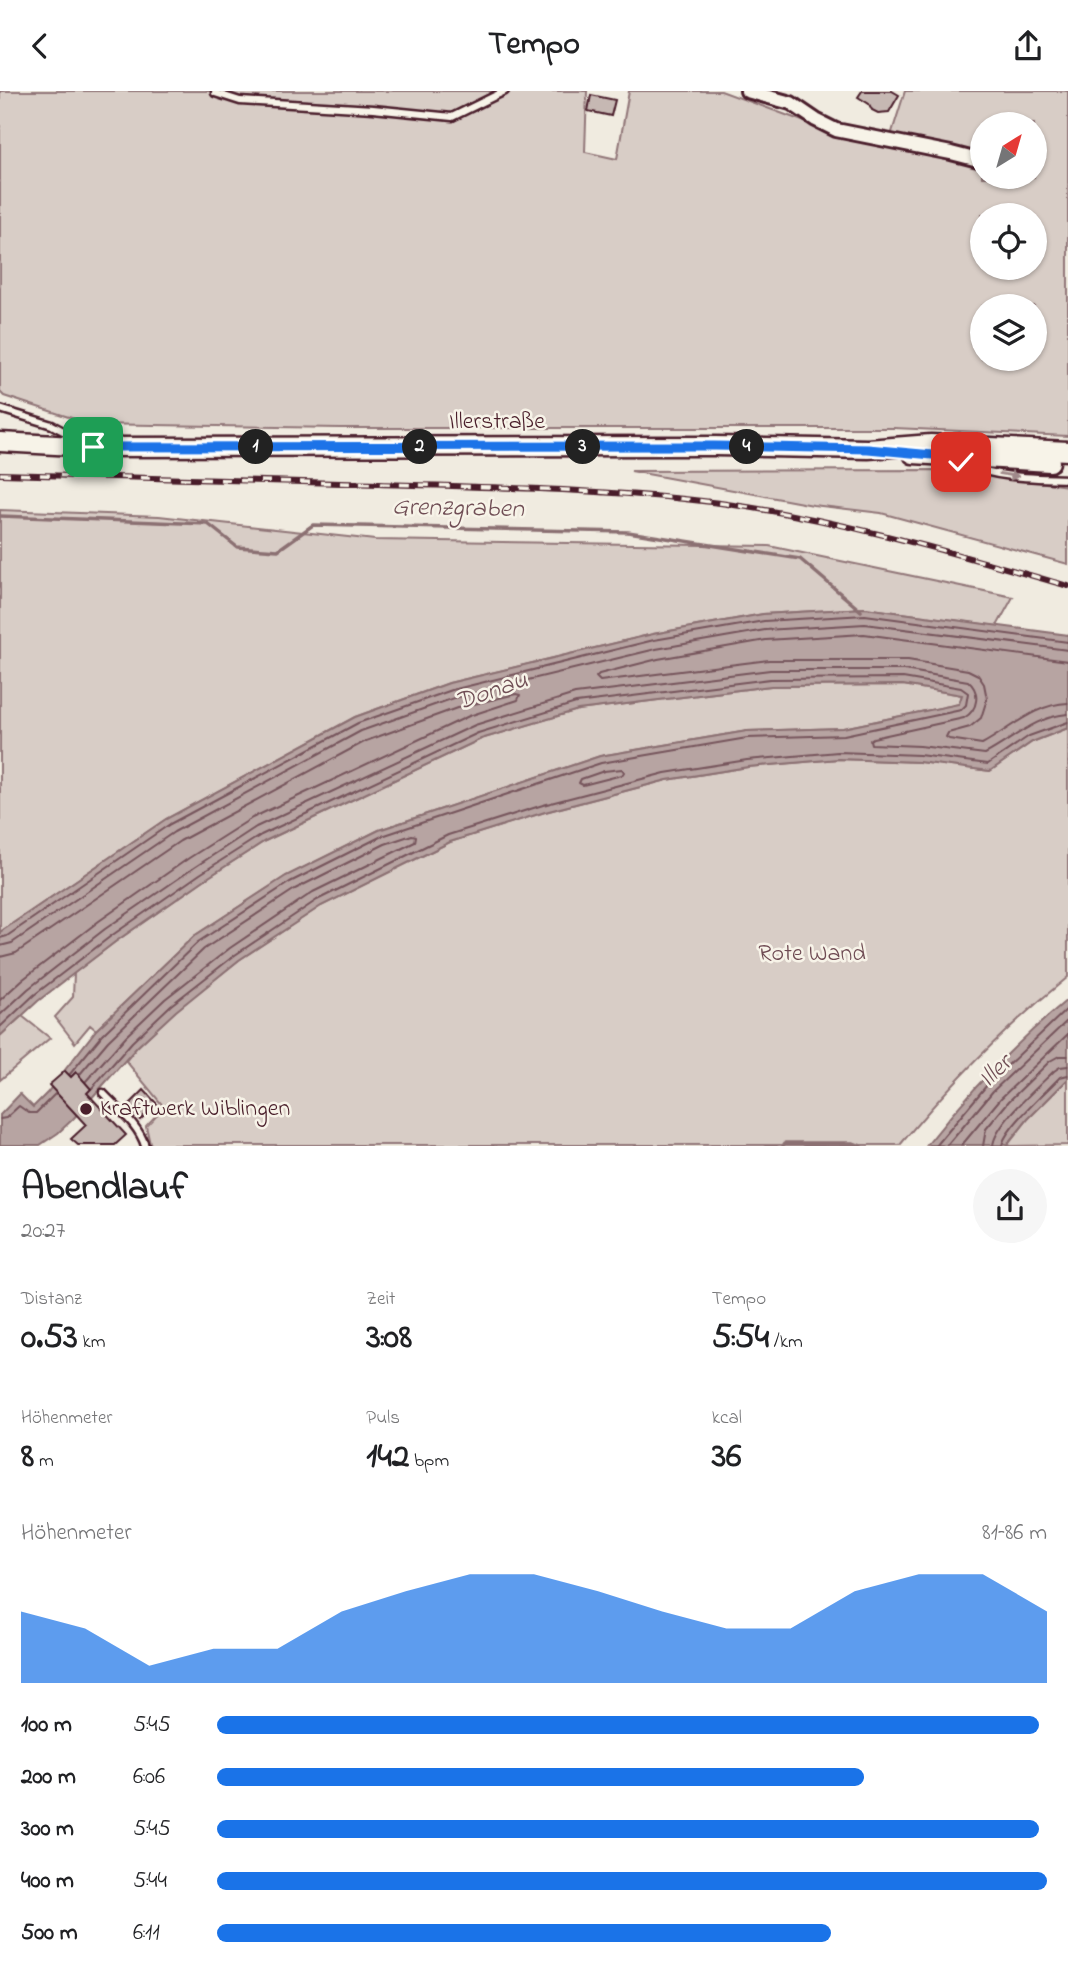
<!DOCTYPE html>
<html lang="de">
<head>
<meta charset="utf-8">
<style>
	:root { --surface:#fff; --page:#f6f6f6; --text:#202124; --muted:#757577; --accent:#1a73e8 }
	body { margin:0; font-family:"Indie Flower",sans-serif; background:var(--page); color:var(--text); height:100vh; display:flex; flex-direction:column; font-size:26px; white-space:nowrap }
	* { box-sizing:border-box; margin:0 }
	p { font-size:23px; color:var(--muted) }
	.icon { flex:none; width:38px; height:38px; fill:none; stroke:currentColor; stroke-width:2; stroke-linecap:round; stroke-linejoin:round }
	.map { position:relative; height:1055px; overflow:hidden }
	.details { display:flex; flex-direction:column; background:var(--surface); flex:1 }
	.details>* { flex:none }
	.needle { width:46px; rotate:37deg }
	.buttons { position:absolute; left:970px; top:21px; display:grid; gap:14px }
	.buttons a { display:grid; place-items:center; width:77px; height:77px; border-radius:50%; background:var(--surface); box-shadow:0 2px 5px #0004; font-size:35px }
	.pin { position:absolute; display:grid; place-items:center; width:60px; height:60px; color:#fff; margin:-30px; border-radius:14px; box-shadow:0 4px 10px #0006 }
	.km { position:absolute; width:35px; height:35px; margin:-18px; border-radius:50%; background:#222; color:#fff; font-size:19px; line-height:35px; text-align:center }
	.round { display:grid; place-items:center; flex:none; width:74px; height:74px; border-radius:37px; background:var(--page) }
	.headline { display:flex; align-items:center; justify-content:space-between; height:119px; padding:0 21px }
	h1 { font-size:38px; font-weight:800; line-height:52px }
	.figures { display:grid; grid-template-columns:repeat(3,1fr); gap:10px; height:119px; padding:7px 21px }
	.figures div { display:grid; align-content:center }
	.figures b { font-size:35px; font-weight:800 }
	.figures small { font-size:19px; font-weight:400 }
	.figures p { font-size:19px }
	.chart { height:196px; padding:14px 21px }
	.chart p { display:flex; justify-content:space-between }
	.chart svg { width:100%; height:126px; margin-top:7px; fill:var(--accent); opacity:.7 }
	ul { padding:0 21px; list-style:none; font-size:23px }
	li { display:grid; grid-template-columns:112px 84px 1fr; align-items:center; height:52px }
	li i { height:18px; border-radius:9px; background:var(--accent) }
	header { display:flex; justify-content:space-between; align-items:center; height:91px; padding:0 21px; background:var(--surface); font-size:32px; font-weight:800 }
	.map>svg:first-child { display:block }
	.green { fill:#d8cdc6; stroke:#917678; stroke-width:2; fill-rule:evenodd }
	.water { fill:#b7a4a2; stroke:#8b6f72; stroke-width:2 }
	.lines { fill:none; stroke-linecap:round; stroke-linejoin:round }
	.shore { stroke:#76545b; stroke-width:2 }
	.stream { stroke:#8b6f72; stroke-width:3.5 }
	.building { fill:#c6b8b3; stroke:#4a1f2b; stroke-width:2 }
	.lane-casing { stroke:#4a1f2b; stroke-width:11 }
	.street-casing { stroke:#4a1f2b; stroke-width:18 }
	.secondary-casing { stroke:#4a1f2b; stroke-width:23 }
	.lane { stroke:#f7f3e8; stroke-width:6 }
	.street { stroke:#f7f3e8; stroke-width:12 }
	.secondary { stroke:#f7f3e8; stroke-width:18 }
	.rail-casing { stroke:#4a1f2b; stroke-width:6 }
	.rail { stroke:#f7f3e8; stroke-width:3.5; stroke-dasharray:10; stroke-linecap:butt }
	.oneway { fill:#a0898a }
	.route-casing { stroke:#fff; stroke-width:14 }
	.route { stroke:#1a73e8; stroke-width:9 }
	.poi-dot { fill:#4a1f2b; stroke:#f7f3e8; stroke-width:2.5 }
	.labels { text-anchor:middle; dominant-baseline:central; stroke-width:5; stroke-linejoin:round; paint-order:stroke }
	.street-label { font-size:24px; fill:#4a1f2b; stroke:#f7f3e8 }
	.park-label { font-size:24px; fill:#6e4a52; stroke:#f7f3e8 }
	.poi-label { font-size:24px; fill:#4a1f2b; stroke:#f7f3e8; text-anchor:start }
	.water-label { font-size:26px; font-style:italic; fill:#704e55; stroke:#f7f3e8 }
</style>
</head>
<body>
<header><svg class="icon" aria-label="back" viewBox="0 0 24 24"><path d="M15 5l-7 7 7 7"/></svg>Tempo<svg class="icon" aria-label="share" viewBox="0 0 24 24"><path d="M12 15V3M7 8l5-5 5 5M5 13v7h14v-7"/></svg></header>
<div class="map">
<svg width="1068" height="1055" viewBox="0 0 1068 1055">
	<rect width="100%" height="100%" fill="#f0ebe0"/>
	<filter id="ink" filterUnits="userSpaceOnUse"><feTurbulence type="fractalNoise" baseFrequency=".0143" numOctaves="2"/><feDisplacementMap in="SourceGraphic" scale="14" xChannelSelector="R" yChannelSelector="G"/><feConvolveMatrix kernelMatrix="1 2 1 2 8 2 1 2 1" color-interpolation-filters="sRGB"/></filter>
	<g filter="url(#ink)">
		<g class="green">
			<path d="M0 0H587L585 61 617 68 629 0H721L835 42 888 54 905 0H1068V345L894 337H339L90 333 4 305 0 301ZM982 33H1034V86H982ZM982 124H1034V177H982ZM982 215H1034V268H982Z"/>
			<polygon points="949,379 1068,395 1068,473 881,422 813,414 631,380"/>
			<polygon points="0,419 159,425 375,449 769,455 1013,506 997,535 865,517 763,523 653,543 449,592 355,626 166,728 0,841"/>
			<polygon points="903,594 962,604 959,613 843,637 747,640 600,665 379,739 286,785 194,845 96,939 90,934 75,952 55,926 73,906 74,882 115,851 204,789 265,750 481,648 578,619 771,595"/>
			<path d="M1068 637V886C1007 935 950 993 900 1054H151L150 1053 146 1035 164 1016 126 970 137 956 176 919 239 869 321 815 450 751 545 721 667 689 748 676 838 668 919 671 990 680 1032 651Z"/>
			<polygon points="22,925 50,947 0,989 0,945"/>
			<polygon points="1068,988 1068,1054 1007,1055 1028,1028"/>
		</g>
		<g class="water">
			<polygon points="865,517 1068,544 1068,637 1032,651 990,680 919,671 838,668 748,676 667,689 545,721 450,751 321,815 239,869 176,920 137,956 73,1028 58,1042 40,1054 0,1054 0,1024 20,1003 33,1016 47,1002 96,939 194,845 286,785 379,739 600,665 747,640 843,637 959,613 962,604 903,594 771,595 578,619 481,648 265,750 204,789 115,851 38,910 0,945 0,841 166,728 355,626 449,592 653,543 763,523"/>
			<path d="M1068 908V988L1028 1028 1007 1054H927C969 1001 1016 951 1068 908Z"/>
		</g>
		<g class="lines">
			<g class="shore">
				<path d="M1068 570 864 543 766 549 658 568 599 583 596 586 600 590 769 569H908L968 579 978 584 984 593 987 608 981 627 970 636 948 642 946 646 949 648 982 653C1010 638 1035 613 1068 612"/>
				<polygon points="622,678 624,681 622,684 583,694 579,692 581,688 604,680"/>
				<polyline points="0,847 7,845 170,733 358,632 452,599 654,549 764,530 865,524 1068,551"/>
				<polyline points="0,855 12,852 174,741 361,640 454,607 656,558 765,539 865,533 1068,559"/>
				<polyline points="0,866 16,862 180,750 366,650 457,617 516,603 520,604 518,609 469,625 252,727 189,767 99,830 22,889 0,909"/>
				<path d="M0 924 28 898 105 838 195 776 256 736 475 634 575 603 770 579H904L968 590C981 601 978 619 964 627L873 647 870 649 871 653 920 655 985 663C1012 649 1036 625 1068 623"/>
				<polyline points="0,936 34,904 111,845 200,783 261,744 478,642 576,612 770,588 903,587 961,597 968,602 966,614 961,619 844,644 747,647 601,672 382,745 290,791 198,851 102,944 70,983"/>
				<polyline points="80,983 108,950 204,858 295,798 385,753 412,744 416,745 415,751 313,801 230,857 165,908 126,945 86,990"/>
				<polyline points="92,997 132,951 171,914 235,864 317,809 448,744 543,714 665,682 747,669 838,661 919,664 988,673 1029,645 1068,631"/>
				<polyline points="0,1028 6,1027 19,1015 29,1022 36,1022 55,1003"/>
				<polyline points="936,1055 987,994 1068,917"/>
				<polyline points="947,1055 993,1000 1068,929"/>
				<polyline points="961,1055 1001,1007 1068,943"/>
				<polyline points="983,1055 986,1038 1009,1010 1050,970 1059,965 1068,965"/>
				<path d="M993 1055C994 1034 1039 995 1054 980L1060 976 1068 975"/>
				<path d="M1002 1055C1004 1038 1047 1000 1060 986L1068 984"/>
			</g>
			<g class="stream">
				<polyline points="0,425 208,433 237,456 278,459 313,434 628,441 800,468 861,520"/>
				<polyline points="783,1055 785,1052 853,1052 861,1055"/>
			</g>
		</g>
		<g class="building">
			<polygon points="862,0 892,0 899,4 889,21 878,22 872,19 869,13 858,6"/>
			<polygon points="591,4 615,9 611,25 588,20"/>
			<polygon points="65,980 71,986 76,981 91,998 87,1002 126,1044 115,1054 78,1054 71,1048 86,1034 49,994"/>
			<polygon points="144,999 157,1013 140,1029 127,1016"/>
		</g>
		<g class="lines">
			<defs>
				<g id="lane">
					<polyline points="215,2 240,10 373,18 452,26 505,0"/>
					<polyline points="0,318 52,334 82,350"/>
					<path d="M962 372C994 387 1033 387 1068 388"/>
					<path d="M103 1002C118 1018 139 1034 145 1055"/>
				</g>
				<polyline id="street" points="747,0 791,12 816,29 836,39 951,62 982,70"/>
				<g id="secondary">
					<polyline points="0,351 93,356 715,355 868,358 931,353 1068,360"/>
					<polyline points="913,363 1050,371"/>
				</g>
			</defs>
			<use href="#lane" class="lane-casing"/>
			<use href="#street" class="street-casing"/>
			<use href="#secondary" class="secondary-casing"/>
			<use href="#lane" class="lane"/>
			<use href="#street" class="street"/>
			<use href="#secondary" class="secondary"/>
			<defs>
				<path id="rail" d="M0 383C126 386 253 390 379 393 493 396 607 398 720 412 839 428 953 462 1068 495"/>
			</defs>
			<use href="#rail" class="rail-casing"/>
			<use href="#rail" class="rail"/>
		</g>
		<defs><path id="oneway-solid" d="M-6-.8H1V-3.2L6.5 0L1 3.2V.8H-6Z" transform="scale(1.75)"/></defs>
		<use class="oneway" href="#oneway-solid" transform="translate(1009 384) rotate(9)"/>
	</g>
	<g class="lines" filter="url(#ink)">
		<defs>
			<polyline id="route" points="93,356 715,355 868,358 954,366 961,371"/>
		</defs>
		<use href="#route" class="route-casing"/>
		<use href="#route" class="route"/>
	</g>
	<circle class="poi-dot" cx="86" cy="1018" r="7"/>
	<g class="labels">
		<g class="street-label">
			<text x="497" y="331">Illerstraße</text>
		</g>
		<g class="park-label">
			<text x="812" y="863">Rote Wand</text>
		</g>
		<g class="poi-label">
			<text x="100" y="1018">Kraftwerk Wiblingen</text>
		</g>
		<g class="water-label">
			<text transform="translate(458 418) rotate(1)">Grenzgraben</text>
			<text transform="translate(492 601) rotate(-19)">Donau</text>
			<text transform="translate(996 981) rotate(-44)">Iller</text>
		</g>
	</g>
</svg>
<div class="buttons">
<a><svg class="needle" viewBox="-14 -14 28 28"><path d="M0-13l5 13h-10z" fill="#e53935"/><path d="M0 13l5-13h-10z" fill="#757577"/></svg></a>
<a><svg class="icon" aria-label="locate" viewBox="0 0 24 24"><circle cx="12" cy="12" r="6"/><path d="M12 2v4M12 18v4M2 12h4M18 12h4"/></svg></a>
<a><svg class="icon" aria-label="layers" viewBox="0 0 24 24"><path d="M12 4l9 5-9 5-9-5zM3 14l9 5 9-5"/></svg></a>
</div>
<div class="pin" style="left:93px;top:356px;background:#1e9e55"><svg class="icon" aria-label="arrive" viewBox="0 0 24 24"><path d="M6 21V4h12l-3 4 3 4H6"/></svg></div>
<div class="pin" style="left:961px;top:371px;background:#d93025"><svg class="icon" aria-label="check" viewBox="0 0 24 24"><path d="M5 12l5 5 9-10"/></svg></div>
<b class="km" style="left:256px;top:356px">1</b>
<b class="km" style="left:420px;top:356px">2</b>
<b class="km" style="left:583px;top:356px">3</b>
<b class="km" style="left:747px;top:356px">4</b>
</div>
<section class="details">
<div class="headline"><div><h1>Abendlauf</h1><p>20:27</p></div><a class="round"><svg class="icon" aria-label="share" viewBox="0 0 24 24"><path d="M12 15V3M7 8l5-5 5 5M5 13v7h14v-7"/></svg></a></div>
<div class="figures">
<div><p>Distanz</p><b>0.53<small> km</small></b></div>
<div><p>Zeit</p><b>3:08</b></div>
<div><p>Tempo</p><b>5:54<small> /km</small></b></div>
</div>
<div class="figures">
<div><p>Höhenmeter</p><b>8<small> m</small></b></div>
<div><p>Puls</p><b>142<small> bpm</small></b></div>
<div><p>kcal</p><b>36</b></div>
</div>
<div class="chart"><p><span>Höhenmeter</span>81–86 m</p>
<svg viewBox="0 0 160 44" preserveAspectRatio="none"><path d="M0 44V19L10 25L20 38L30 32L40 32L50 19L60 12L70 6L80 6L90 12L100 19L110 25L120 25L130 12L140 6L150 6L160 19V44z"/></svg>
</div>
<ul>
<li><b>100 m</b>5:45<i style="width:99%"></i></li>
<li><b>200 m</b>6:06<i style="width:78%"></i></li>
<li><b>300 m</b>5:45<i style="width:99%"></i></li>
<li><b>400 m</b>5:44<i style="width:100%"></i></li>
<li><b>500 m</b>6:11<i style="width:74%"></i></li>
</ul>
</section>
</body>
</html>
